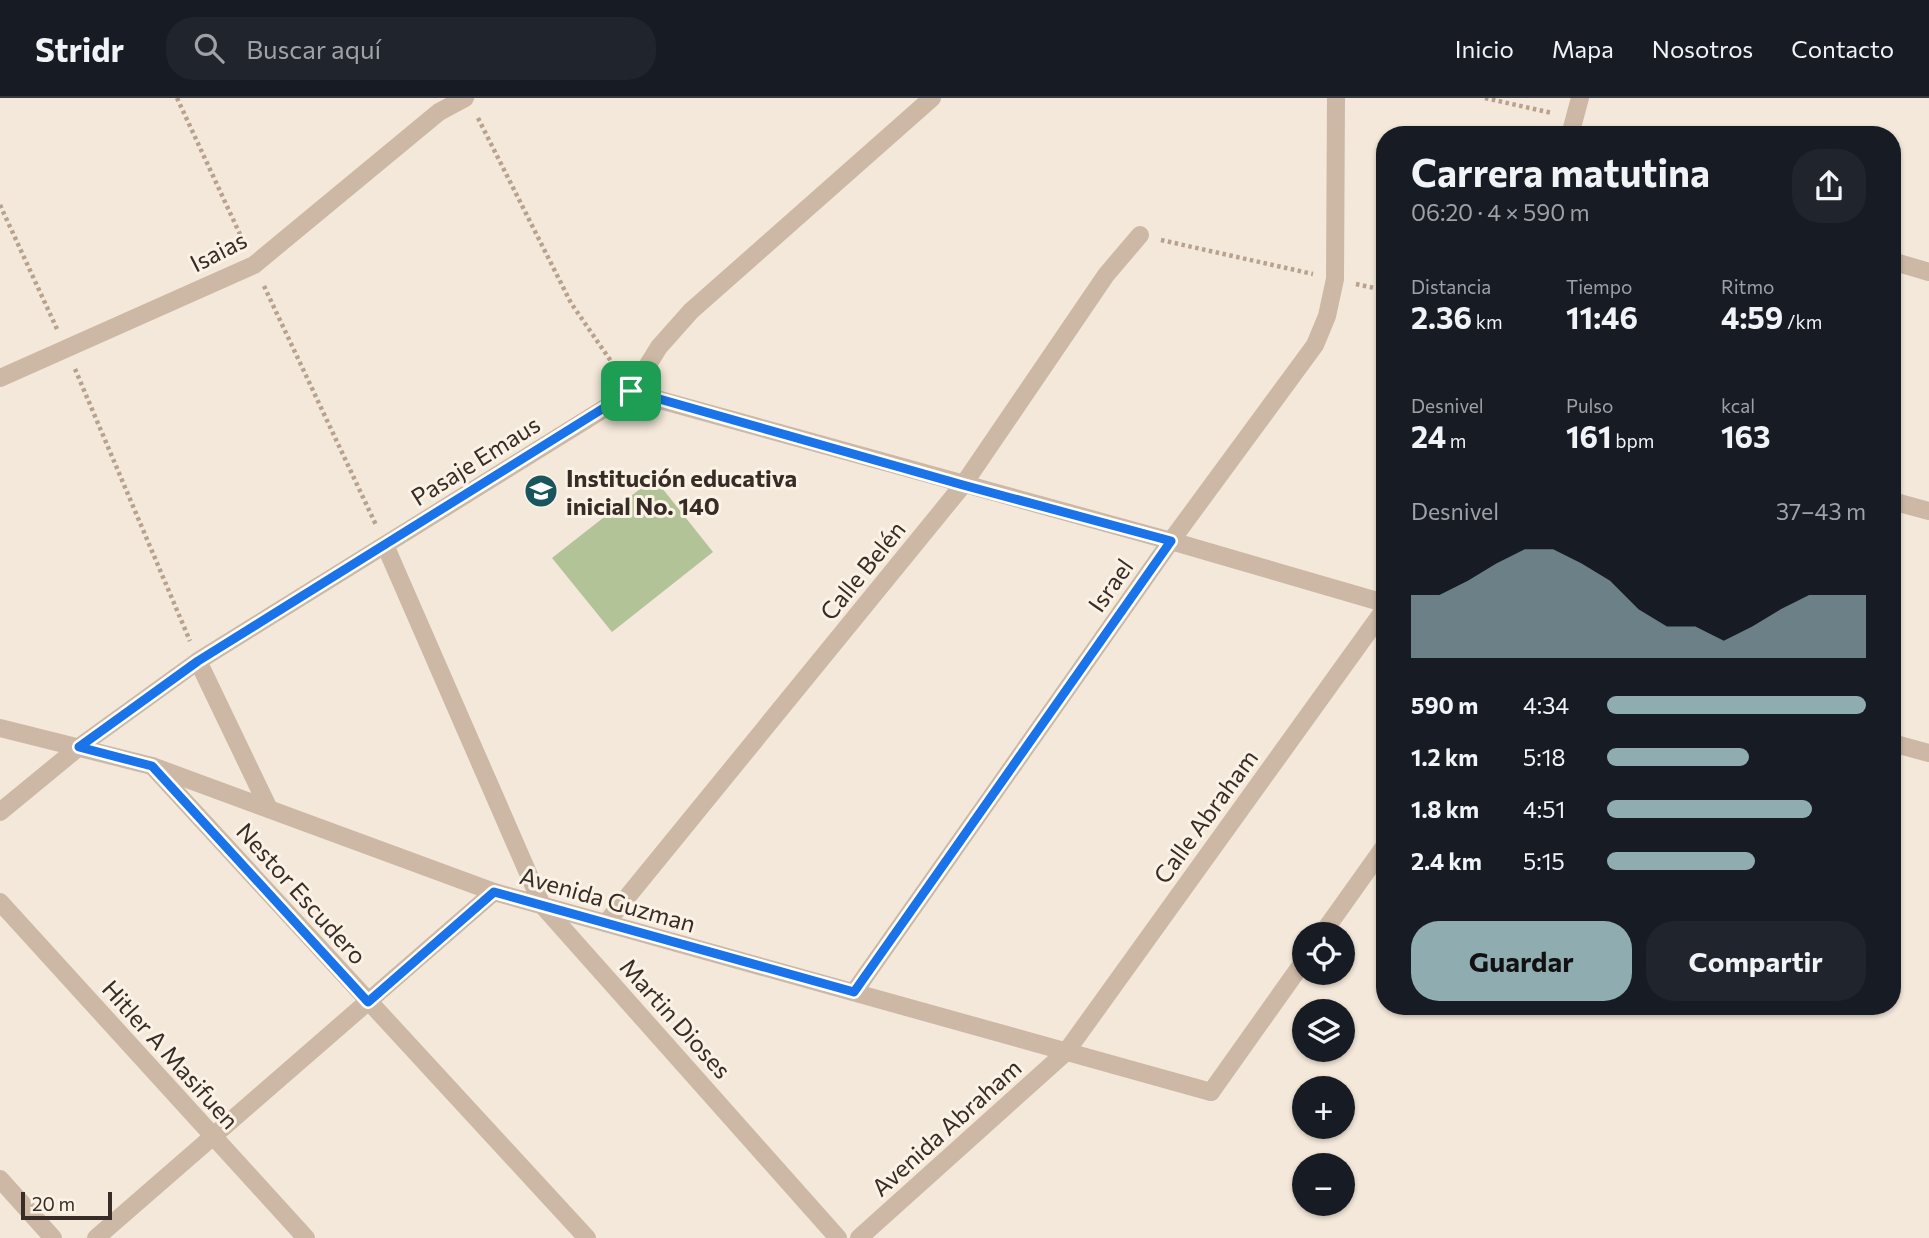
<!DOCTYPE html>
<html lang="es">
<head>
<meta charset="utf-8">
<style>
	:root { --surface:#171b24; --page:#20242c; --text:#f1f3f6; --muted:#9ea1a6; --line:#363941; --accent:#8facb1 }
	body { margin:0; font-family:Commissioner,sans-serif; background:var(--page); color:var(--text); height:100vh; display:flex; flex-direction:column; font-size:26px; white-space:nowrap }
	* { box-sizing:border-box; margin:0 }
	p { font-size:23px; color:var(--muted) }
	.icon { flex:none; width:38px; height:38px; fill:none; stroke:currentColor; stroke-width:2; stroke-linecap:round; stroke-linejoin:round }
	.map { position:relative; flex:1; overflow:hidden }
	.side { position:absolute; left:1376px; top:28px; width:525px; height:889px; display:flex; flex-direction:column; background:var(--surface); border-radius:28px; box-shadow:0 2px 5px #0004 }
	.side>* { flex:none }
	.controls { position:absolute; left:1292px; top:824px; display:grid; gap:14px }
	.controls a { display:grid; place-items:center; width:63px; height:63px; border-radius:50%; background:var(--surface); box-shadow:0 2px 5px #0004; font-size:35px }
	.scale { position:absolute; left:21px; bottom:18px; width:91px; box-sizing:border-box; padding-left:7px; border:4px solid #372c26; border-top:0; font-size:19px; line-height:24px; white-space:nowrap; color:#372c26; -webkit-text-stroke:5px #fbf2e6; paint-order:stroke }
	.pin { position:absolute; display:grid; place-items:center; width:60px; height:60px; color:#fff; margin:-30px; border-radius:14px; box-shadow:0 4px 10px #0006 }
	.round { display:grid; place-items:center; flex:none; width:74px; height:74px; border-radius:28px; background:var(--page) }
	.head { display:flex; align-items:center; justify-content:space-between; height:119px; padding:0 35px }
	h1 { font-size:38px; font-weight:700; line-height:52px }
	.figures { display:grid; grid-template-columns:repeat(3,1fr); gap:10px; height:119px; padding:7px 35px }
	.figures div { display:grid; align-content:center }
	.figures b { font-size:30px; font-weight:700 }
	.figures small { font-size:19px; font-weight:400 }
	.figures p { font-size:19px }
	.chart { height:196px; padding:14px 35px }
	.chart p { display:flex; justify-content:space-between }
	.chart svg { width:100%; height:126px; margin-top:7px; fill:var(--accent); opacity:.7 }
	.cta { display:flex; gap:14px; margin-top:auto; padding:14px 35px }
	.cta a { flex:1; height:80px; border-radius:28px; background:var(--accent); color:#111; font-size:28px; font-weight:700; line-height:80px; text-align:center }
	.cta a+a { background:var(--page); color:var(--text) }
	ul { padding:0 35px; list-style:none; font-size:23px }
	li { display:grid; grid-template-columns:112px 84px 1fr; align-items:center; height:52px }
	li i { height:18px; border-radius:9px; background:var(--accent) }
	header { display:flex; align-items:center; gap:42px; box-sizing:border-box; height:98px; padding:0 35px; background:var(--surface); border-bottom:2px solid var(--line) }
	header strong { font-size:33px }
	nav { display:flex; gap:38px; margin-inline-start:auto; font-size:24px }
	.search { width:490px; height:63px; background:var(--page); display:flex; align-items:center; gap:18px; box-sizing:border-box; padding:0 24px; border-radius:28px; color:var(--muted); font-size:26px }
	.map>svg:first-child { display:block }
	.green { fill:#b3c398 }
	.lines { fill:none; stroke-linecap:round; stroke-linejoin:round }
	.path { stroke:#b8a28e; stroke-width:4.5; stroke-dasharray:3.5 3.5; stroke-linecap:butt }
	.minor { stroke:#ccb8a4; stroke-width:18 }
	.tertiary { stroke:#ccb8a4; stroke-width:18 }
	.route-casing { stroke:#fff; stroke-width:14 }
	.route { stroke:#1a73e8; stroke-width:9 }
	.labels { text-anchor:middle; dominant-baseline:central; stroke-width:6; stroke-linejoin:round; paint-order:stroke }
	.street-label { font-size:24px; fill:#372c26; stroke:#fbf2e6 }
	.poi-label { font-size:24px; font-weight:bold; fill:#372c26; stroke:#fbf2e6; text-anchor:start }
</style>
</head>
<body>
<header>
<strong>Stridr</strong>
<div class="search"><svg class="icon" aria-label="search" viewBox="0 0 24 24"><circle cx="10" cy="10" r="6"/><path d="M15 15l6 6"/></svg>Buscar aquí</div>
<nav><a>Inicio</a><a>Mapa</a><a>Nosotros</a><a>Contacto</a></nav>
</header>
<div class="map">
<svg width="1929" height="1140" viewBox="0 0 1929 1140">
	<rect width="100%" height="100%" fill="#f3e8d9"/>
	<polygon class="green" points="654,380 713,454 612,534 552,460"/>
	<g class="lines">
		<g class="path">
			<polyline points="177,0 244,145"/>
			<polyline points="1485,0 1552,15"/>
			<polyline points="478,20 571,205 617,272"/>
			<polyline points="0,107 57,231"/>
			<polyline points="1161,142 1313,176"/>
			<polyline points="1356,186 1384,192"/>
			<polyline points="264,188 376,427"/>
			<polyline points="75,271 190,543"/>
		</g>
		<g class="minor">
			<polyline points="1570,37 1580,0"/>
			<polyline points="1892,163 1929,174"/>
			<polyline points="0,280 254,167 439,14 465,0"/>
			<polyline points="631,294 1171,443 1384,505"/>
			<polyline points="1892,403 1929,413"/>
			<polyline points="385,447 542,807 838,1140"/>
			<polyline points="198,563 269,711"/>
			<polyline points="1892,645 1929,655"/>
			<polyline points="152,668 587,1140"/>
			<polyline points="0,714 79,649 198,563 631,294 659,249 691,213 932,0"/>
			<polyline points="0,804 306,1140"/>
			<polyline points="606,825 963,387 1106,177 1140,137"/>
			<polyline points="1322,836 1384,749"/>
			<polyline points="1211,994 1304,863"/>
			<polyline points="0,1081 53,1140"/>
			<polyline points="96,1140 494,794"/>
			<polyline points="859,1140 1066,954 1384,512"/>
		</g>
		<g class="tertiary">
			<polyline points="0,630 152,668 494,794 1211,994"/>
			<polyline points="854,894 1171,443 1315,247 1327,218 1335,181 1336,0"/>
		</g>
	</g>
	<g class="lines">
		<defs>
			<polygon id="route" points="631,293 963,387 1171,443 854,894 494,794 368,904 152,668 79,649 198,563"/>
		</defs>
		<use href="#route" class="route-casing"/>
		<use href="#route" class="route"/>
	</g>
	<defs>
		<symbol id="school-disc" viewBox="-11 -11 22 22"><circle r="9.5" fill="#18555c" stroke="#fbf2e6"/><path d="M0-5L7-2L0 1L-7-2ZM-4 1L0 2.5L4 1V4Q0 6-4 4Z" fill="#fff"/></symbol>
	</defs>
	<g fill-rule="evenodd">
		<use href="#school-disc" x="522" y="374" width="38" height="38"/>
	</g>
	<g class="labels">
		<g class="street-label">
			<text transform="translate(218 153) rotate(-27)">Isaias</text>
			<text transform="translate(475 362) rotate(-32)">Pasaje Emaus</text>
			<text transform="translate(862 472) rotate(-51)">Calle Belén</text>
			<text transform="translate(1110 487) rotate(-55)">Israel</text>
			<text transform="translate(1205 718) rotate(-54)">Calle Abraham</text>
			<text transform="translate(302 795) rotate(48)">Nestor Escudero</text>
			<text transform="translate(608 801) rotate(16)">Avenida Guzman</text>
			<text transform="translate(676 920) rotate(48)">Martin Dioses</text>
			<text transform="translate(171 956) rotate(48)">Hitler A Masifuen</text>
			<text transform="translate(946 1029) rotate(-42)">Avenida Abraham</text>
		</g>
		<g class="poi-label">
			<text x="566" y="379">Institución educativa<tspan x="566" dy="28">inicial No. 140</tspan></text>
		</g>
	</g>
</svg>
<div class="controls">
<a><svg class="icon" aria-label="locate" viewBox="0 0 24 24"><circle cx="12" cy="12" r="6"/><path d="M12 2v4M12 18v4M2 12h4M18 12h4"/></svg></a>
<a><svg class="icon" aria-label="layers" viewBox="0 0 24 24"><path d="M12 4l9 5-9 5-9-5zM3 14l9 5 9-5"/></svg></a>
<a>+</a>
<a>−</a>
</div>
<div class="scale">20 m</div>
<div class="pin" style="left:631px;top:293px;background:#1e9e55"><svg class="icon" aria-label="arrive" viewBox="0 0 24 24"><path d="M6 21V4h12l-3 4 3 4H6"/></svg></div>
<section class="side">
<div class="head"><div><h1>Carrera matutina</h1><p>06:20 · 4 × 590 m</p></div><a class="round"><svg class="icon" aria-label="share" viewBox="0 0 24 24"><path d="M12 15V3M7 8l5-5 5 5M5 13v7h14v-7"/></svg></a></div>
<div class="figures">
<div><p>Distancia</p><b>2.36<small> km</small></b></div>
<div><p>Tiempo</p><b>11:46</b></div>
<div><p>Ritmo</p><b>4:59<small> /km</small></b></div>
</div>
<div class="figures">
<div><p>Desnivel</p><b>24<small> m</small></b></div>
<div><p>Pulso</p><b>161<small> bpm</small></b></div>
<div><p>kcal</p><b>163</b></div>
</div>
<div class="chart"><p><span>Desnivel</span>37–43 m</p>
<svg viewBox="0 0 160 44" preserveAspectRatio="none"><path d="M0 44V22L10 22L20 17L30 11L40 6L50 6L60 11L70 17L80 27L90 33L100 33L110 38L120 33L130 27L140 22L150 22L160 22V44z"/></svg>
</div>
<ul>
<li><b>590 m</b>4:34<i style="width:100%"></i></li>
<li><b>1.2 km</b>5:18<i style="width:55%"></i></li>
<li><b>1.8 km</b>4:51<i style="width:79%"></i></li>
<li><b>2.4 km</b>5:15<i style="width:57%"></i></li>
</ul>
<div class="cta"><a>Guardar</a><a>Compartir</a></div>
</section>
</div>
</body>
</html>
